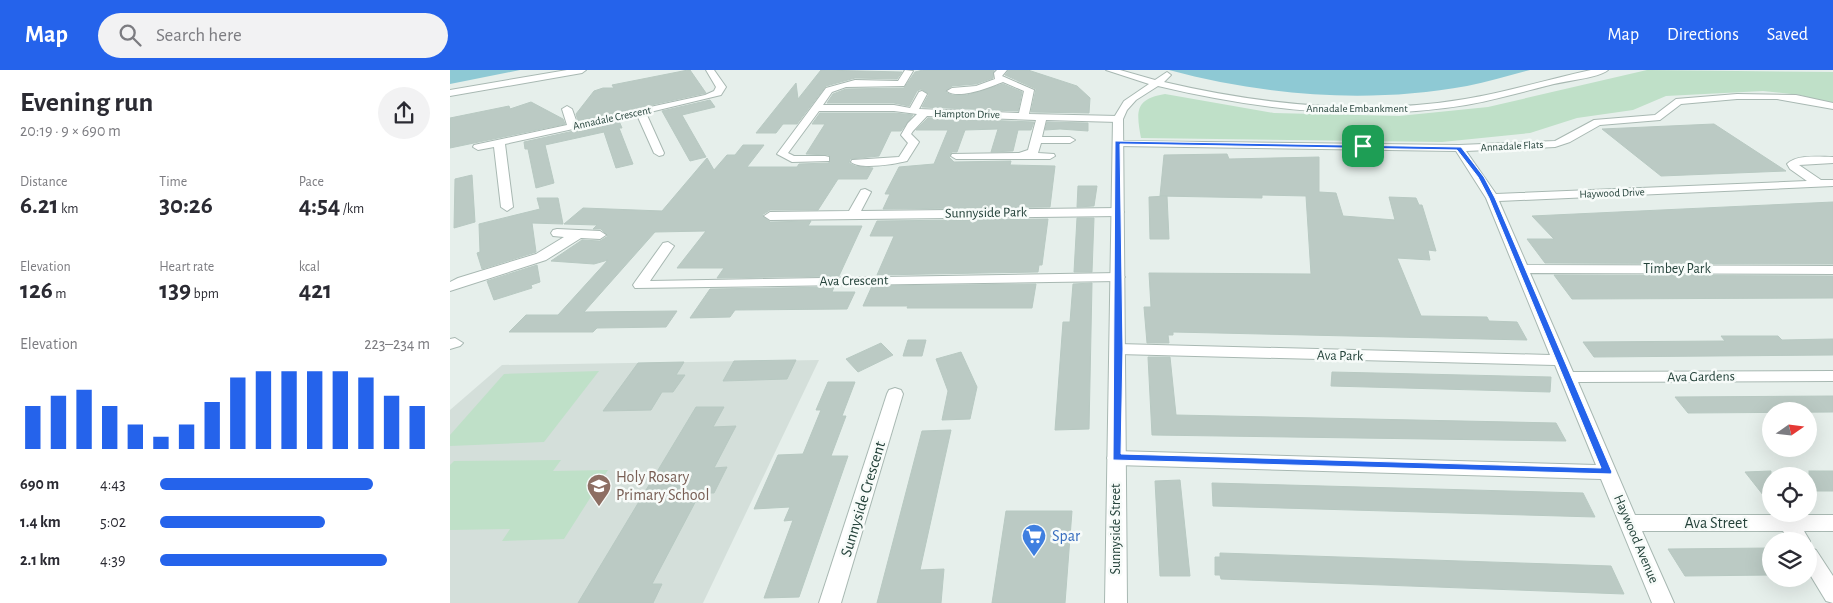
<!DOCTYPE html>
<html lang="en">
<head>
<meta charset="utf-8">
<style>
	:root { --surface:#fff; --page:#f2f2f3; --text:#2b2b33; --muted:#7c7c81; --accent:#2563eb }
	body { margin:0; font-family:"Alegreya Sans",sans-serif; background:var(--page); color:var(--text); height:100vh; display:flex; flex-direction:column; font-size:19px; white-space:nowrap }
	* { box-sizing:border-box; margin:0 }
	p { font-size:16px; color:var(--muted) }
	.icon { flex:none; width:28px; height:28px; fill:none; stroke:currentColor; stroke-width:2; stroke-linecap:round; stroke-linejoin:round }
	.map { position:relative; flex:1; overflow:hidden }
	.side { display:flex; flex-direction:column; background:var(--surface); width:450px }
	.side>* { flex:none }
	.needle { width:32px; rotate:76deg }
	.fabs { position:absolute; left:1312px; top:332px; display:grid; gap:10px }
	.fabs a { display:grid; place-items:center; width:55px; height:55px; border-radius:50%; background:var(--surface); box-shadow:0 5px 20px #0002; font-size:25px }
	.pin { position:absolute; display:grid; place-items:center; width:42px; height:42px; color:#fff; margin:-21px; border-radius:10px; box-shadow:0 2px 8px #0006 }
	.round { display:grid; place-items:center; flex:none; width:52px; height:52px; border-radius:26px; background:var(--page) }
	.head { display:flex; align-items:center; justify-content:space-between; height:85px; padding:0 20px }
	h1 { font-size:28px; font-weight:600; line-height:38px }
	.figures { display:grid; grid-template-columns:repeat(3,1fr); gap:8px; height:85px; padding:5px 20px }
	.figures div { display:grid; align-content:center }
	.figures b { font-size:25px; font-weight:600 }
	.figures small { font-size:14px; font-weight:400 }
	.figures p { font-size:14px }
	.chart { height:140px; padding:10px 20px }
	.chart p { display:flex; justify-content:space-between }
	.chart svg { width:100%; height:90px; margin-top:5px; stroke:var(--accent); stroke-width:6 }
	ul { padding:0 20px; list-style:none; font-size:16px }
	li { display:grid; grid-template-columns:80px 60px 1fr; align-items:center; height:38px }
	li i { height:12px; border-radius:6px; background:var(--accent) }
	header { display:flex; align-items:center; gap:30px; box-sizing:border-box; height:70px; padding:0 25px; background:var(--accent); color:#fff }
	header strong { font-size:24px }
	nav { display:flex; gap:28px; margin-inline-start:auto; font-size:18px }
	.search { width:350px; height:45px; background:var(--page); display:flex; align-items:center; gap:12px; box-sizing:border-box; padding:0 18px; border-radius:28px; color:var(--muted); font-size:19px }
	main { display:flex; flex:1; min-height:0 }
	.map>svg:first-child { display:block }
	.built { fill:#d4dfda }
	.green { fill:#bfe0c8 }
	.water { fill:#8ec9d4 }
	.building { fill:#bbcac4; stroke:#b8c9c2 }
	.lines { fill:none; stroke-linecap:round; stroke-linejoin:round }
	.minor-casing { stroke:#a8b8b2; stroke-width:2 }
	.tertiary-casing { stroke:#a8b8b2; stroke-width:2 }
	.minor { fill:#fff; fill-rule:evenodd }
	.tertiary { fill:#fff; fill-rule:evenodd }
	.route { fill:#2563eb; stroke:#fff; fill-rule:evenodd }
	.labels { text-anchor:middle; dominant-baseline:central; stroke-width:5; stroke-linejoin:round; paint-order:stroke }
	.far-street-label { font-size:11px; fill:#24423a; stroke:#f7fbf9 }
	.street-label { font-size:14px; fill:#24423a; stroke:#f7fbf9 }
	.near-education-label { font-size:16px; fill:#785e54; stroke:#f7fbf9; text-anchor:start }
	.near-street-label { font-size:16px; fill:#24423a; stroke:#f7fbf9 }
	.near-shop-label { font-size:16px; fill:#366cbe; stroke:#f7fbf9; text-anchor:start }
</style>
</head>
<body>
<header>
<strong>Map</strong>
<div class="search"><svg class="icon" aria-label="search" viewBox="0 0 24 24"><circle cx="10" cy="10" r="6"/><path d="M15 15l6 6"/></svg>Search here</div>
<nav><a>Map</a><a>Directions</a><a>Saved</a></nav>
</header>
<main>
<section class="side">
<div class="head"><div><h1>Evening run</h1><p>20:19 · 9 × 690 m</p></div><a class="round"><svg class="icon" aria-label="share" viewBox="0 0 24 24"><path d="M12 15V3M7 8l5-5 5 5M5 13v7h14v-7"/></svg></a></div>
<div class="figures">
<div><p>Distance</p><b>6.21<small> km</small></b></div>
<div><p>Time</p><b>30:26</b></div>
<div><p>Pace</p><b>4:54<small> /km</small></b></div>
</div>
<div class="figures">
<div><p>Elevation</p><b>126<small> m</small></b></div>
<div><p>Heart rate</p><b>139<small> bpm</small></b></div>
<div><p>kcal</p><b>421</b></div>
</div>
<div class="chart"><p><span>Elevation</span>223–234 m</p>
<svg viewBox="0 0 160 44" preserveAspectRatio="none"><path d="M5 44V23M15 44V18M25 44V15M35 44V23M45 44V32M55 44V38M65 44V32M75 44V21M85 44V9M95 44V6M105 44V6M115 44V6M125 44V6M135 44V9M145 44V18M155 44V23"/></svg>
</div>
<ul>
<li><b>690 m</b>4:43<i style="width:79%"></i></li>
<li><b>1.4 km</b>5:02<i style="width:61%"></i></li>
<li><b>2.1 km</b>4:39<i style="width:84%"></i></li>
</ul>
</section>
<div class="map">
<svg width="1383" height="533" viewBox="0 0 1383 533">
	<rect width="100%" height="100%" fill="#e6efeb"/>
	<polygon class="built" points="369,290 253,533 0,533 0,340 52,295"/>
	<g class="green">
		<path d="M1197 0 1383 2V34L1350 25 1313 21 1216 26 1183 40 1127 48 1080 63 992 72 691 68C686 41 685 29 715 24L824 43 949 46 1038 37Z"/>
		<polygon points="149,301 94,372 0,376 0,365 54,304"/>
		<polygon points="111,390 103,401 158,400 114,469 52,471 60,459 0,460 0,395 4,391"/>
	</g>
	<g class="water">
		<polygon points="0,0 70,0 0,14"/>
		<path d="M719 0H1080C1059 5 1038 12 1017 16 918 34 816 26 719 0Z"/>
	</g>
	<g class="building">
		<polygon points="238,0 240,0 256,23 128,51 126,44 144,21 153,18 164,18 162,15"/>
		<polygon points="371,0 452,2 447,9 405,8 376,16 347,54 333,54 326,63 306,63 346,13 348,29"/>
		<polygon points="473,0 544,0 543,8 526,14 502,16 495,22 502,25 517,25 553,14 572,22 568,41 472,37 479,24 471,19 467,21 459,36 444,33 377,33 383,24 396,19 454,18 465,2"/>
		<polygon points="559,0 578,0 627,16 640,28 639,43 581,42 586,19 555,5"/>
		<polygon points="260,30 265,37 232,45 256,87 240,91 212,41"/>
		<polygon points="81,32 113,49 115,54 0,78 0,48 59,36 60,39"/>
		<polygon points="370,43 444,43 463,45 451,61 441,61 429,86 400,89 399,93 405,96 423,98 417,109 388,109 368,140 320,140 312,145 320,152 361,151 358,156 412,156 389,206 267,208 274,198 227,198 256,161 205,162 134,242 227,241 216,257 147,258 143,262 59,262 76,245 108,245 158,190 144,194 101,191 132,170 150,171 158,166 151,159 143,159 147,155 114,154 133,138 212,141 257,88 264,100 277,85 285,85 293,75 314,75 297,97 347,97 349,94 379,93 379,85 356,84 375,54 362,54"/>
		<polygon points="478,48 584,52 581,60 568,60 563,81 541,82 548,59 515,60 507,82 502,82 499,87 504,92 561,91 560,95 605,96 600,137 433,139 440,124 435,124 449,97 484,94 498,60 466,60"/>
		<polygon points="169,51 172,58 169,58 183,94 166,98 154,62 95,75 104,113 86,118 78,79 75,79 74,72"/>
		<polygon points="597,52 638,53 638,61 610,59 595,60"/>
		<polygon points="1264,54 1336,101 1211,106 1152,59"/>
		<polygon points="777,84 779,89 869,87 869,122 886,123 893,146 945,150 939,127 966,128 969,135 972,135 986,181 978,180 980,190 947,188 971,246 1037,247 1039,251 1067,252 1077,270 723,262 723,265 718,265 719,273 697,273 694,237 701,237 699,203 861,204 856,126 812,125 812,128 710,126 714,85"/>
		<polygon points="22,105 25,152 4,158 5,109"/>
		<polygon points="628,116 647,116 644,136 627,137"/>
		<polygon points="717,126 719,169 700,169 699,127"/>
		<polygon points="87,128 108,128 113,154 82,153 86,182 32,199 27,183 30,182 29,154 90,139"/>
		<polygon points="1383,132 1383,194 1095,193 1077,169 1104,169 1082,146"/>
		<polygon points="627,148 644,148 642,202 624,202"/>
		<polygon points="598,149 592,195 589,195 588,202 427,205 444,166 420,166 427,151"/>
		<polygon points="87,195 90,212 81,215 82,218 44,230 37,211"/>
		<polygon points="1104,205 1383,206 1383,228 1122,229"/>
		<polygon points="642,213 639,359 605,360 613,252 620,252 623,214"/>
		<polygon points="586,214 582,238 457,238 458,236 413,236 422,216"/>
		<polygon points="384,217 382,222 405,222 397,239 285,240 280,247 240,248 260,219"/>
		<polygon points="1271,266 1328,266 1332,270 1383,269 1383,285 1144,287 1133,272 1275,271"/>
		<polygon points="458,270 476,270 472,286 453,286"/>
		<polygon points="431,273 443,285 408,302 396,289"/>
		<polygon points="511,282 527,317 520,349 492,350 498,321 486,289"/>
		<polygon points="698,287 720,287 726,345 1106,353 1116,371 702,365"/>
		<polygon points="346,290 337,309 273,311 284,291"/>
		<polygon points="234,292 226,305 235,305 223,322 212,322 201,340 153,341 188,293"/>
		<polygon points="882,302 1101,307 1100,322 881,316"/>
		<polygon points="378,312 405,312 392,346 396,346 381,386 398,386 349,527 314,528 343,450 334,451 340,437 304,439 328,385 353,384 371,340 366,340"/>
		<polygon points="1383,326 1383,342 1238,343 1225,327"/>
		<polygon points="246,337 274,337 263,357 286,356 264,398 277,397 264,423 250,423 202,514 212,514 203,533 128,533"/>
		<polygon points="501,360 470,500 494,499 491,533 427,533 472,361"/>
		<polygon points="1321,401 1321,435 1295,402"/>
		<rect x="1359" y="401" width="24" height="20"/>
		<polygon points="730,410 740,506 710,506 705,411"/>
		<polygon points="762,413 1133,423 1145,447 763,436"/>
		<polygon points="556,441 622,441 615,533 542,533"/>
		<polygon points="1321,478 1321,505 1235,506 1218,479"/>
		<polygon points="770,483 1161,496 1174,524 771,509 770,505 765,505 765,487 770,487"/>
	</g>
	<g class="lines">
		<defs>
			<g id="minor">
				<polygon points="256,0 264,0 276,17 271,25 196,43 214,83 213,85 209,86 204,83 187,45 55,74 63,137 57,141 51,137 44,77 28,80 23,77 24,75 117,55 112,39 117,36 122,39 127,53 255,25 264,21 266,17"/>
				<path d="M455 0 463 1 454 16 396 17 382 22 373 35H444L460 38 469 22 472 21 477 24 469 39 569 43 574 21 553 12C540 17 509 30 497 21L502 18 526 16 545 9 544 3 547 0H557L552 6 584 20 579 44 668 46 673 49 668 52 596 50 592 67H620L625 70 620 73H591L588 83 604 84 605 86 600 89H506L501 86 502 84 569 83 578 80 586 50 477 46 463 61 461 64 469 72 457 91C445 94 410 100 401 92L402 90 449 87 458 73 451 65 458 53 467 44 444 41H369L338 83 344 86H375L379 87V91L342 92 327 84 376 18 405 10 448 11Z"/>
				<path d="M1287 24 1346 25 1383 33V39L1327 29H1287L1231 34 1210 50 1150 55 1120 72 1105 77 1016 81 1046 124 1357 111 1340 99 1337 94C1347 84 1369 87 1383 87V93L1349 95 1371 110H1383V116L1049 131 1077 195 1383 196V204L1080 203 1123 302 1383 301V311L1128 312 1185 445H1383V461H1354L1360 471 1359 473V471H1339L1333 461H1192L1224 533H1202L1151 409 666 395 660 393 657 388 660 383 666 381 1146 395 1105 295 668 284 660 279 668 274 1100 285 1036 128 1006 81 667 76 663 75V71L1009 75 1105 71 1144 50 1205 45 1226 29Z"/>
				<polygon points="415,119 421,122 411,141 668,138 674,142 668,146 320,150 314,146 320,142 399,141 411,120"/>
				<polygon points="107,159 150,161 156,165 150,169 131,168 96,190 0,221 0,212 8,208 86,184 114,167 103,166 101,163 103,160"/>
				<polygon points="218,172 224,176 200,211 668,203 675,207 668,211 185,218 183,215 185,212 213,173"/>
				<polygon points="5,268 13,273 10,276 0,279 0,269"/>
				<polygon points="445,318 451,320 453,324 391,533 369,533 437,324 439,320"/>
				<polygon points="1359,477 1366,480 1383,506 1383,533 1376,531 1359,503"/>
			</g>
			<g id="tertiary">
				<polygon points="117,0 136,0 132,3 0,26 0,20"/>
				<path d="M656 0H670L705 10 717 2 721 5 714 12C813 35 915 46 1015 29 1058 22 1099 9 1141 0H1158C1149 8 1114 11 1100 15 1072 22 1044 30 1016 35 913 52 809 40 708 16L686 30 677 40 673 49 677 533H655L663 49 674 31 699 14Z"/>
			</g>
		</defs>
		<use href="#minor" class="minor-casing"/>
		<use href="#tertiary" class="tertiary-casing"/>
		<use href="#minor" class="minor"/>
		<use href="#tertiary" class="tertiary"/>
	</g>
	<path class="route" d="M665 71 1011 77 1034 107 1045 128 1162 402 1161 404 663 390ZM670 74 1007 80 1028 107 1039 128 1151 398 671 384 673 279Z"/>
	<defs>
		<symbol id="school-pin" viewBox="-11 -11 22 30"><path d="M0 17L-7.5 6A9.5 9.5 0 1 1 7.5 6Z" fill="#8d6e63" stroke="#f7fbf9"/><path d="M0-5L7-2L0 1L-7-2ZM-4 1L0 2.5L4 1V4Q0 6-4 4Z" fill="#fff"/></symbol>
		<symbol id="supermarket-pin" viewBox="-11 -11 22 30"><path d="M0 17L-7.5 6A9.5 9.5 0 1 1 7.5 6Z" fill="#3f7fe0" stroke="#f7fbf9"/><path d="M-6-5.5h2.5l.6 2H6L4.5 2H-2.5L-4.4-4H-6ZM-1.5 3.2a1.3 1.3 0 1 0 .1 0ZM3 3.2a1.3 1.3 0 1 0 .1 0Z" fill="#fff"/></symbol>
	</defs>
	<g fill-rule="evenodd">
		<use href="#school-pin" x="135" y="402" width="28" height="38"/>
		<use href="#supermarket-pin" x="570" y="452" width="28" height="38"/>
	</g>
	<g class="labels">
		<g class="far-street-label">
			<text x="907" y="38">Annadale Embankment</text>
			<text transform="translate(517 44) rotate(1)">Hampton Drive</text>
			<text transform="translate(162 48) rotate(-12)">Annadale Crescent</text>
			<text transform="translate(1062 76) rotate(-3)">Annadale Flats</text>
			<text transform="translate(1162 123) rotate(-2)">Haywood Drive</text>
		</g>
		<g class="street-label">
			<text transform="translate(536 143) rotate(-1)">Sunnyside Park</text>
			<text x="1227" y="199">Timbey Park</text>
			<text transform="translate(404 211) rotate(-1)">Ava Crescent</text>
			<text transform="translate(890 286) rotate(1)">Ava Park</text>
			<text transform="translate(1251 307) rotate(-1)">Ava Gardens</text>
			<text transform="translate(666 459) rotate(-90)">Sunnyside Street</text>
			<text transform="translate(1186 469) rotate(67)">Haywood Avenue</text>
		</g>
		<g class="near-education-label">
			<text x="166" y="407">Holy Rosary<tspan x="166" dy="18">Primary School</tspan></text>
		</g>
		<g class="near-street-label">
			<text transform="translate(413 429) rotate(-73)">Sunnyside Crescent</text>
			<text x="1266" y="453">Ava Street</text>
		</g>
		<g class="near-shop-label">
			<text x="602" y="466">Spar</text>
		</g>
	</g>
</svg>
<div class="fabs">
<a><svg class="needle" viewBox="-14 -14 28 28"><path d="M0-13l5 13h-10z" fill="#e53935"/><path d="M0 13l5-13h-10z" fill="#7c7c81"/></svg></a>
<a><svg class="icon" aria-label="locate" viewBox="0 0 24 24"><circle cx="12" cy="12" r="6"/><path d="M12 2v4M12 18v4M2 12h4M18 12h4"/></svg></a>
<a><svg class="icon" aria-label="layers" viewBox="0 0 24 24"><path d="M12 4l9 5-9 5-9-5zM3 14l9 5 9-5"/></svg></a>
</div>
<div class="pin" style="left:913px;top:76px;background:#1e9e55"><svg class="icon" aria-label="arrive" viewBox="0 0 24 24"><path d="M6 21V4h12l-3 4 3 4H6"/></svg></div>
</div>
</main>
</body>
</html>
